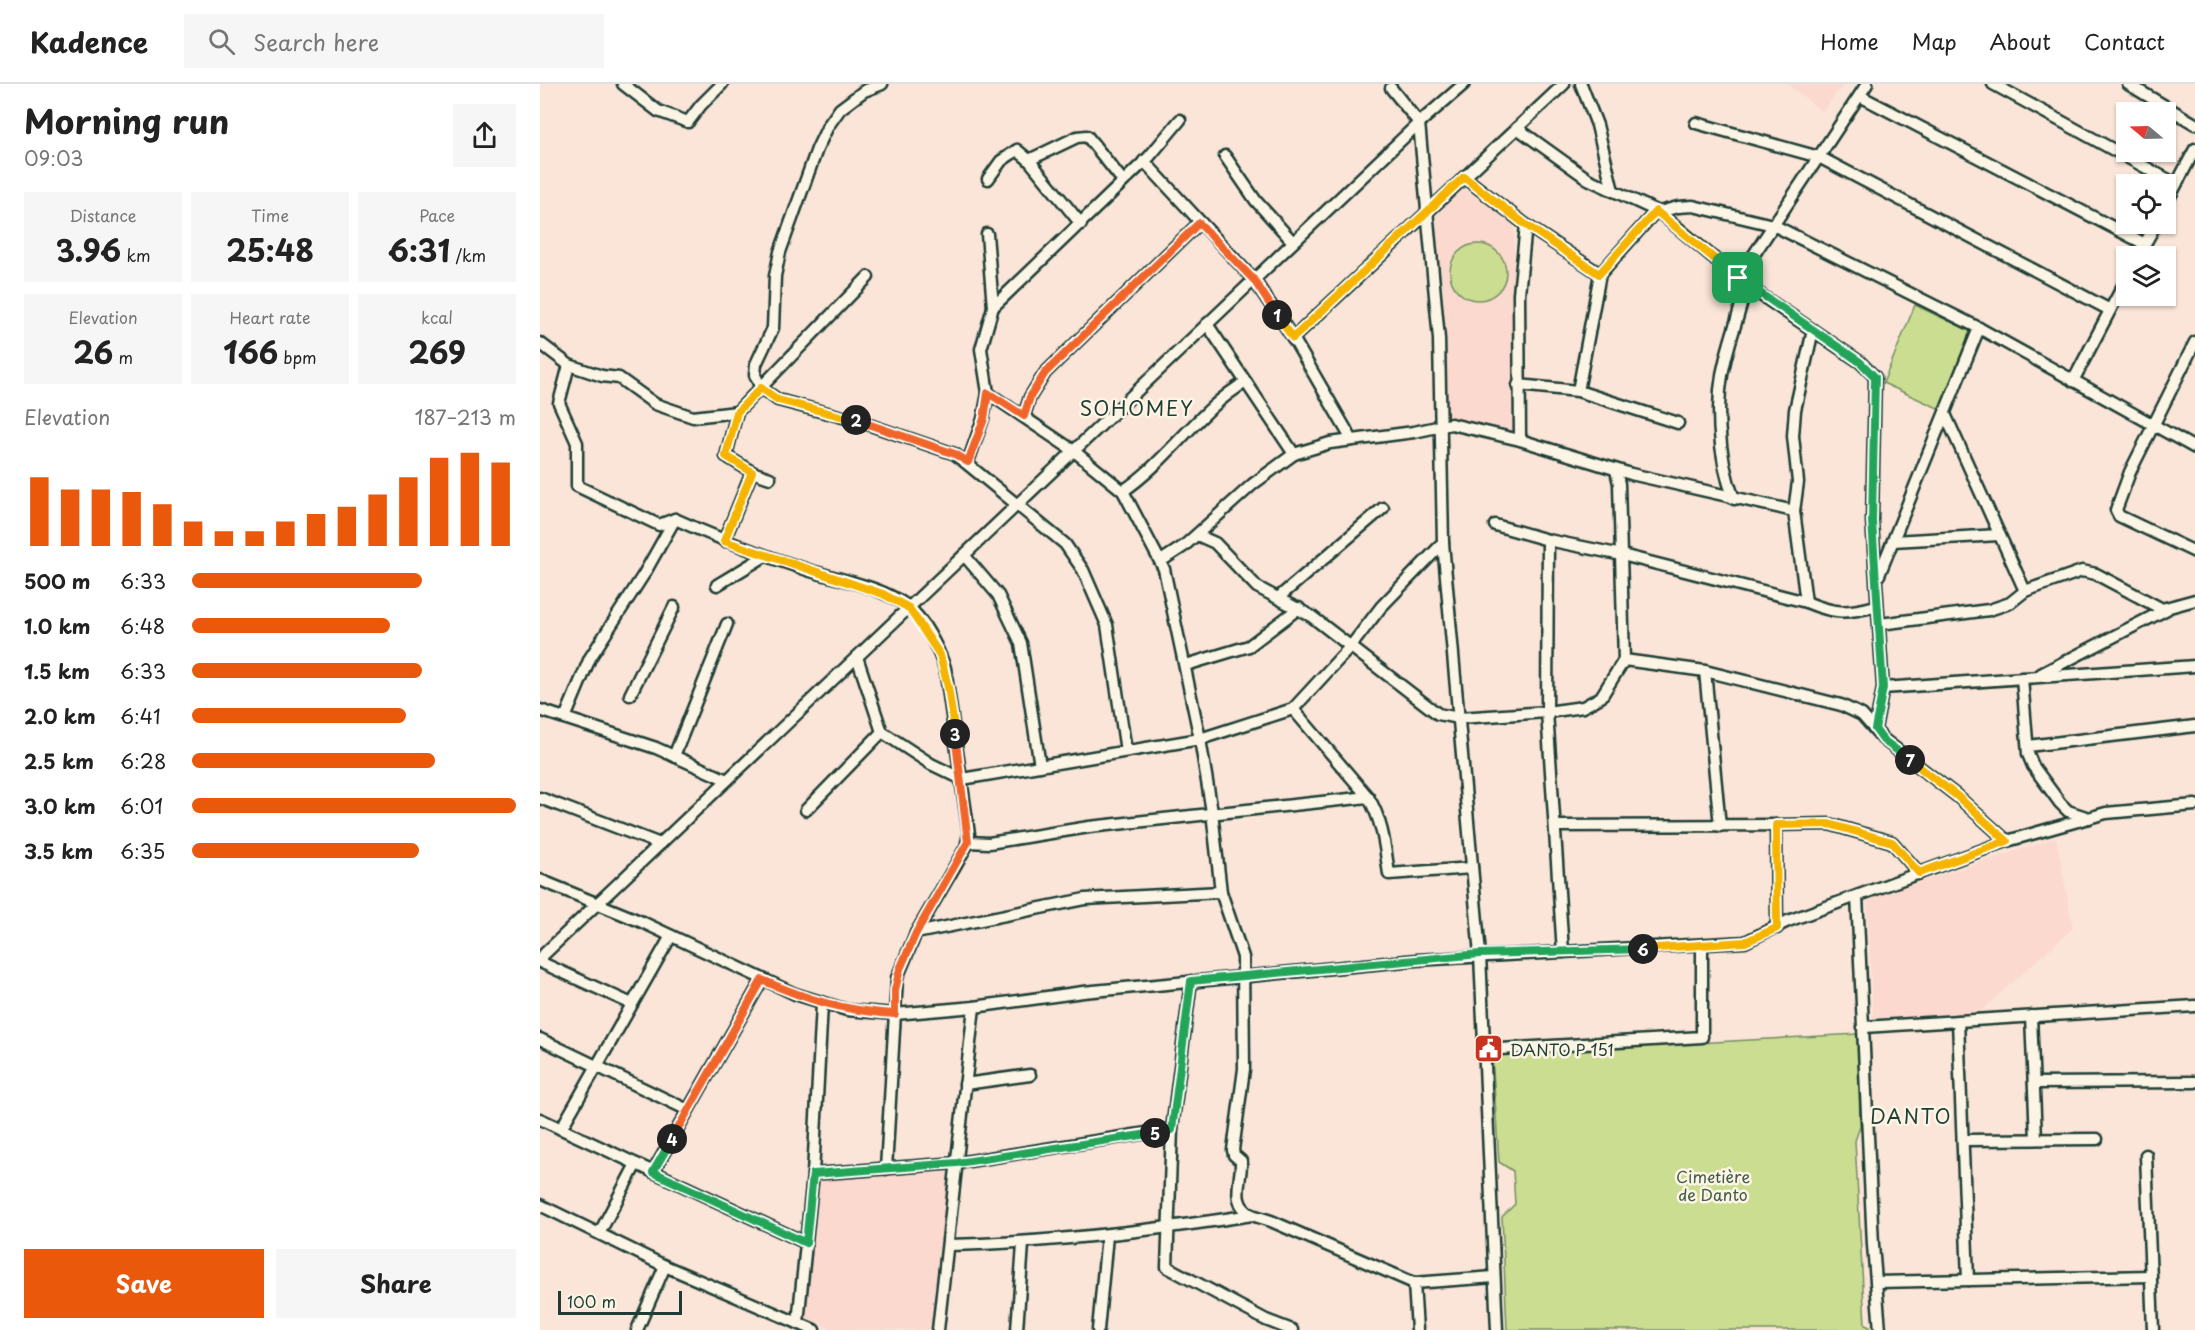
<!DOCTYPE html>
<html lang="en">
<head>
<meta charset="utf-8">
<style>
	:root { --surface:#fff; --page:#f6f6f6; --text:#222; --muted:#767676; --line:#e0e0e0; --accent:#ea580c }
	body { margin:0; font-family:"Playpen Sans",sans-serif; background:var(--page); color:var(--text); height:100vh; display:flex; flex-direction:column; font-size:22px; white-space:nowrap }
	* { box-sizing:border-box; margin:0 }
	p { font-size:20px; color:var(--muted) }
	.icon { flex:none; width:33px; height:33px; fill:none; stroke:currentColor; stroke-width:2; stroke-linecap:round; stroke-linejoin:round }
	.map { position:relative; flex:1; overflow:hidden }
	.side { display:flex; flex-direction:column; background:var(--surface); width:540px }
	.side>* { flex:none }
	.needle { width:39px; rotate:289deg }
	.controls { position:absolute; left:1576px; top:18px; display:grid; gap:12px }
	.controls a { display:grid; place-items:center; width:60px; height:60px; border-radius:0px; background:var(--surface); box-shadow:0 2px 4px #0004; font-size:30px }
	.scale { position:absolute; left:18px; bottom:15px; width:124px; box-sizing:border-box; padding-left:6px; border:3px solid #1f3d34; border-top:0; font-size:16px; line-height:21px; white-space:nowrap; color:#1f3d34; -webkit-text-stroke:4px #fcf5e5; paint-order:stroke }
	.pin { position:absolute; display:grid; place-items:center; width:51px; height:51px; color:#fff; margin:-26px; border-radius:12px; box-shadow:0 3px 9px #0006 }
	.km { position:absolute; width:30px; height:30px; margin:-15px; border-radius:50%; background:#222; color:#fff; font-size:16px; line-height:30px; text-align:center }
	.round { display:grid; place-items:center; flex:none; width:63px; height:63px; border-radius:0px; background:var(--page) }
	.head { display:flex; align-items:center; justify-content:space-between; height:102px; padding:0 24px }
	h1 { font-size:33px; font-weight:700; line-height:45px }
	.stats { display:grid; grid-template-columns:repeat(3,1fr); gap:9px; height:102px; padding:6px 24px }
	.stats div { display:grid; align-content:center; border-radius:0px; background:var(--page); text-align:center }
	.stats b { font-size:30px; font-weight:700 }
	.stats small { font-size:16px; font-weight:400 }
	.stats p { font-size:16px }
	.chart { height:168px; padding:12px 24px }
	.chart p { display:flex; justify-content:space-between }
	.chart svg { width:100%; height:108px; margin-top:6px; stroke:var(--accent); stroke-width:6 }
	.action { display:flex; gap:12px; margin-top:auto; padding:12px 24px }
	.action a { flex:1; height:69px; border-radius:0px; background:var(--accent); color:#fff; font-size:24px; font-weight:700; line-height:69px; text-align:center }
	.action a+a { background:var(--page); color:var(--text) }
	ul { padding:0 24px; list-style:none; font-size:20px }
	li { display:grid; grid-template-columns:96px 72px 1fr; align-items:center; height:45px }
	li i { height:15px; border-radius:8px; background:var(--accent) }
	header { display:flex; align-items:center; gap:36px; box-sizing:border-box; height:84px; padding:0 30px; background:var(--surface); border-bottom:2px solid var(--line) }
	header strong { font-size:28px }
	nav { display:flex; gap:33px; margin-inline-start:auto; font-size:21px }
	.search { width:420px; height:54px; background:var(--page); display:flex; align-items:center; gap:15px; box-sizing:border-box; padding:0 21px; border-radius:0px; color:var(--muted); font-size:22px }
	main { display:flex; flex:1; min-height:0 }
	.map>svg:first-child { display:block }
	.built { fill:#fbd9cf }
	.green { fill:#cadd91; stroke:#748d62; stroke-width:1.5 }
	.lines { fill:none; stroke-linecap:round; stroke-linejoin:round }
	.minor-casing { stroke:#1f3d34; stroke-width:15 }
	.minor { stroke:#fcf5e5; stroke-width:10 }
	.split-1-casing { stroke:#fff; stroke-width:12 }
	.split-2-casing { stroke:#fff; stroke-width:12 }
	.split-3-casing { stroke:#fff; stroke-width:12 }
	.split-4-casing { stroke:#fff; stroke-width:12 }
	.split-5-casing { stroke:#fff; stroke-width:12 }
	.split-6-casing { stroke:#fff; stroke-width:12 }
	.split-7-casing { stroke:#fff; stroke-width:12 }
	.split-8-casing { stroke:#fff; stroke-width:12 }
	.split-1 { stroke:#f5b400; stroke-width:8 }
	.split-2 { stroke:#f0652b; stroke-width:8 }
	.split-3 { stroke:#f5b400; stroke-width:8 }
	.split-4 { stroke:#f0652b; stroke-width:8 }
	.split-5 { stroke:#22a559; stroke-width:8 }
	.split-6 { stroke:#22a559; stroke-width:8 }
	.split-7 { stroke:#f5b400; stroke-width:8 }
	.split-8 { stroke:#22a559; stroke-width:8 }
	.labels { text-anchor:middle; dominant-baseline:central; stroke-width:5; stroke-linejoin:round; paint-order:stroke }
	.poi-label { font-size:16px; fill:#1f3d34; stroke:#fcf5e5; text-anchor:start }
	.park-label { font-size:16px; fill:#415d47; stroke:#fcf5e5 }
	.quarter-label { font-size:20px; letter-spacing:1.5px; fill:#1f3d34; stroke:#fcf5e5 }
</style>
</head>
<body>
<header>
<strong>Kadence</strong>
<div class="search"><svg class="icon" aria-label="search" viewBox="0 0 24 24"><circle cx="10" cy="10" r="6"/><path d="M15 15l6 6"/></svg>Search here</div>
<nav><a>Home</a><a>Map</a><a>About</a><a>Contact</a></nav>
</header>
<main>
<section class="side">
<div class="head"><div><h1>Morning run</h1><p>09:03</p></div><a class="round"><svg class="icon" aria-label="share" viewBox="0 0 24 24"><path d="M12 15V3M7 8l5-5 5 5M5 13v7h14v-7"/></svg></a></div>
<div class="stats">
<div><p>Distance</p><b>3.96<small> km</small></b></div>
<div><p>Time</p><b>25:48</b></div>
<div><p>Pace</p><b>6:31<small> /km</small></b></div>
</div>
<div class="stats">
<div><p>Elevation</p><b>26<small> m</small></b></div>
<div><p>Heart rate</p><b>166<small> bpm</small></b></div>
<div><p>kcal</p><b>269</b></div>
</div>
<div class="chart"><p><span>Elevation</span>187–213 m</p>
<svg viewBox="0 0 160 44" preserveAspectRatio="none"><path d="M5 44V16M15 44V21M25 44V21M35 44V22M45 44V27M55 44V34M65 44V38M75 44V38M85 44V34M95 44V31M105 44V28M115 44V23M125 44V16M135 44V8M145 44V6M155 44V10"/></svg>
</div>
<ul>
<li><b>500 m</b>6:33<i style="width:71%"></i></li>
<li><b>1.0 km</b>6:48<i style="width:61%"></i></li>
<li><b>1.5 km</b>6:33<i style="width:71%"></i></li>
<li><b>2.0 km</b>6:41<i style="width:66%"></i></li>
<li><b>2.5 km</b>6:28<i style="width:75%"></i></li>
<li><b>3.0 km</b>6:01<i style="width:100%"></i></li>
<li><b>3.5 km</b>6:35<i style="width:70%"></i></li>
</ul>
<div class="action"><a>Save</a><a>Share</a></div>
</section>
<div class="map">
<svg width="1655" height="1246" viewBox="0 0 1655 1246">
	<rect width="100%" height="100%" fill="#fbe4d8"/>
	<filter id="ink" filterUnits="userSpaceOnUse"><feTurbulence type="fractalNoise" baseFrequency=".0167" numOctaves="2"/><feDisplacementMap in="SourceGraphic" scale="12" xChannelSelector="R" yChannelSelector="G"/><feConvolveMatrix kernelMatrix="1 2 1 2 8 2 1 2 1" color-interpolation-filters="sRGB"/></filter>
	<g filter="url(#ink)">
		<g class="built">
			<polygon points="1248,0 1304,0 1282,28"/>
			<polygon points="925,105 974,140 975,350 908,332 895,131"/>
			<polygon points="1516,754 1533,844 1437,930 1333,934 1327,815"/>
			<polygon points="410,1088 393,1246 296,1246 265,1235 278,1095"/>
		</g>
		<g class="green">
			<circle cx="938" cy="188" r="28"/>
			<polygon points="1375,221 1430,247 1400,325 1343,299"/>
			<polygon points="1318,950 1320,1042 1315,1057 1325,1241 1330,1243 1330,1246 967,1246 962,1133 975,1120 973,1087 959,1078 952,970"/>
		</g>
		<g class="lines">
			<defs>
				<g id="minor">
					<polyline points="83,0 118,27 148,38 161,21 182,0"/>
					<polyline points="342,0 324,7 300,25 288,42 277,65 240,168 235,192 233,244 216,280 215,291 221,304 238,316 318,337 415,370 525,460 543,486 567,541 586,667"/>
					<polyline points="1041,0 1057,41 1073,107"/>
					<polyline points="1453,0 1636,100"/>
					<polyline points="1588,0 1655,40"/>
					<polyline points="851,4 879,39 899,255 903,459 940,871 957,1246"/>
					<polyline points="1320,12 1605,160"/>
					<polyline points="1156,39 1279,73 1570,226"/>
					<polyline points="977,44 1048,95 1119,128 1206,201 1320,278 1335,293 1332,437 1343,604 1335,645"/>
					<polyline points="685,72 716,117 753,158"/>
					<polyline points="489,76 541,140"/>
					<polyline points="604,77 714,196 753,254 812,356"/>
					<polyline points="924,93 986,141 1060,190"/>
					<polyline points="448,95 461,77 477,66 489,76 537,53 547,52 583,97"/>
					<polyline points="1626,120 1655,65"/>
					<polyline points="1119,128 1138,123 1153,122 1233,141 1439,244 1655,364"/>
					<polyline points="1598,172 1616,140"/>
					<polyline points="1199,193 1327,0"/>
					<polyline points="453,223 609,73 640,36"/>
					<polyline points="667,240 754,370"/>
					<polyline points="753,254 1024,0"/>
					<polyline points="1655,258 1590,388 1576,426 1579,432 1655,468"/>
					<polyline points="0,259 29,281 19,319 37,359 37,402 119,441 135,435"/>
					<polyline points="29,281 62,292 79,294 115,320 153,333 197,328 186,372 212,388 230,394"/>
					<polyline points="1533,297 1587,194"/>
					<polyline points="978,301 1038,307 1138,339"/>
					<polyline points="1038,307 1060,190 1116,127"/>
					<path d="M448 309 534 367 583 407 624 485 660 655 672 728 681 808 703 873 704 985 693 1066 694 1071 701 1077C702 1098 689 1118 712 1131"/>
					<polyline points="197,328 328,193"/>
					<polyline points="1405,330 1485,507"/>
					<polyline points="484,332 490,313 505,289 659,139"/>
					<polyline points="980,356 979,210 986,141"/>
					<polyline points="428,378 443,335 448,309 441,265 453,223 447,150"/>
					<path d="M583 407C629 376 658 326 706 298"/>
					<path d="M1194 415C1178 373 1174 316 1186 273 1192 249 1201 225 1206 201"/>
					<path d="M955 441 1008 456 1082 471 1266 518C1295 530 1306 530 1336 522"/>
					<polyline points="657,451 675,459 717,503 771,532 898,630 919,634 1007,628 1043,623 1061,613 1084,576 1079,400 1076,386"/>
					<polyline points="1008,456 1007,628 1023,868"/>
					<polyline points="184,457 212,388"/>
					<polyline points="1353,457 1459,451"/>
					<polyline points="424,471 458,511 481,559 500,682"/>
					<polyline points="621,477 644,462 713,400 754,370 790,359 874,348 911,340 980,356 1091,390 1254,427"/>
					<polyline points="1339,491 1439,244"/>
					<polyline points="177,501 225,472"/>
					<polyline points="739,513 843,424"/>
					<polyline points="1266,518 1254,427 1258,398 1253,352 1255,326 1273,246"/>
					<polyline points="1340,540 1449,526 1470,519 1485,507 1542,487 1556,490 1622,525 1655,516"/>
					<polyline points="317,573 342,648 391,680 422,695 660,655 753,625 811,562 841,523 903,459"/>
					<polyline points="1084,576 1165,587 1301,621 1322,631 1343,655 1417,712 1467,757"/>
					<polyline points="646,581 709,562 759,524"/>
					<polyline points="1165,587 1180,742"/>
					<polyline points="1501,590 1627,525"/>
					<polyline points="1482,594 1488,670 1493,682 1520,719 1528,727 1549,734"/>
					<polyline points="1343,604 1655,582"/>
					<polyline points="90,611 134,523"/>
					<path d="M753 625 828 713C843 737 845 763 849 790L932 784"/>
					<polyline points="0,626 116,664 187,696"/>
					<path d="M25 634 50 574 104 490 135 435C179 455 222 471 268 486 300 496 340 502 367 522 384 535 398 564 405 584L429 750 426 763 376 849 357 894 346 1085"/>
					<polyline points="1488,662 1655,642"/>
					<polyline points="134,672 187,540"/>
					<polyline points="0,714 120,760"/>
					<polyline points="266,726 342,648"/>
					<polyline points="1236,741 1289,740 1352,758 1379,789"/>
					<polyline points="1016,742 1236,741 1237,844"/>
					<polyline points="428,758 449,759 549,743 828,713"/>
					<polyline points="0,796 102,838 255,910 307,926 355,930 434,923 543,908 876,876 1205,858 1248,837 1467,757 1566,729 1655,721"/>
					<polyline points="1317,812 1333,1161 1340,1246"/>
					<polyline points="376,849 545,815 681,808"/>
					<polyline points="0,874 879,39 924,0"/>
					<polyline points="0,878 92,920"/>
					<polyline points="651,897 632,1045 627,1183 726,1236 752,1246"/>
					<polyline points="1491,932 1496,1055"/>
					<polyline points="1418,937 1428,1196"/>
					<polyline points="1324,943 1655,922"/>
					<polyline points="0,955 148,1026"/>
					<polyline points="944,966 1162,953 1162,862"/>
					<polyline points="1494,999 1655,998"/>
					<polyline points="425,1000 490,991"/>
					<polyline points="0,1035 266,1159"/>
					<polyline points="21,1045 131,852"/>
					<polyline points="1423,1056 1557,1055"/>
					<polyline points="1606,1071 1613,1246"/>
					<polyline points="113,1088 222,896"/>
					<polyline points="273,1090 417,1079 632,1045"/>
					<polyline points="0,1121 125,1182 274,1246"/>
					<polyline points="60,1148 96,1080"/>
					<path d="M408 1161C510 1159 610 1147 712 1131L731 1137 874 1199 954 1193"/>
					<polyline points="1337,1198 1611,1192"/>
					<polyline points="874,1199 877,1246"/>
					<polyline points="258,1239 273,1090 282,920"/>
					<polyline points="97,1246 125,1182"/>
					<polyline points="398,1246 434,923"/>
					<polyline points="477,1246 483,1160"/>
					<polyline points="558,1246 567,1152"/>
				</g>
			</defs>
			<use href="#minor" class="minor-casing"/>
			<use href="#minor" class="minor"/>
		</g>
	</g>
	<g class="lines" filter="url(#ink)">
		<defs>
			<polyline id="split-1" points="737,231 753,254 924,93 986,141 1059,190 1116,127 1198,194"/>
			<polyline id="split-2" points="316,336 415,370 428,378 444,335 448,309 484,332 490,313 505,289 659,139 714,196 737,231"/>
			<polyline id="split-3" points="316,336 238,316 221,304 197,328 186,372 212,388 184,457 343,510 369,524 400,571 408,603 415,650"/>
			<path id="split-4" d="M132 1055 222 896C268 916 304 927 355 930V906L360 885 376 849 428 758 415 650"/>
			<polyline id="split-5" points="132,1055 113,1088 266,1159 273,1090 417,1079 615,1049"/>
			<polyline id="split-6" points="615,1049 632,1046 651,897 940,870 1103,865"/>
			<polyline id="split-7" points="1103,865 1205,858 1237,844 1236,741 1289,740 1352,758 1379,789 1467,757 1417,712 1370,676"/>
			<polyline id="split-8" points="1198,194 1320,278 1335,293 1332,437 1343,604 1335,645 1343,656 1370,676"/>
		</defs>
		<use href="#split-1" class="split-1-casing"/>
		<use href="#split-2" class="split-2-casing"/>
		<use href="#split-3" class="split-3-casing"/>
		<use href="#split-4" class="split-4-casing"/>
		<use href="#split-5" class="split-5-casing"/>
		<use href="#split-6" class="split-6-casing"/>
		<use href="#split-7" class="split-7-casing"/>
		<use href="#split-8" class="split-8-casing"/>
		<use href="#split-1" class="split-1"/>
		<use href="#split-2" class="split-2"/>
		<use href="#split-3" class="split-3"/>
		<use href="#split-4" class="split-4"/>
		<use href="#split-5" class="split-5"/>
		<use href="#split-6" class="split-6"/>
		<use href="#split-7" class="split-7"/>
		<use href="#split-8" class="split-8"/>
	</g>
	<defs>
		<symbol id="civic-square" viewBox="-11 -11 22 22"><rect x="-9" y="-9" width="18" height="18" rx="4" fill="#c8321e" stroke="#fcf5e5"/><path d="M-.6-6.5H3V-4.5H.6V-3L4-1V1h2V6H-6V1h2V-1L-.6-3ZM-1.2 2.5V6h2.4V2.5Z" fill="#fff"/></symbol>
	</defs>
	<g fill-rule="evenodd">
		<use href="#civic-square" x="932" y="948" width="33" height="33"/>
	</g>
	<g class="labels">
		<g class="poi-label">
			<text x="970" y="965">DANTO P 151</text>
		</g>
		<g class="park-label">
			<text x="1173" y="1092">Cimetière<tspan x="1173" dy="18">de Danto</tspan></text>
		</g>
		<g class="quarter-label">
			<text x="597" y="324">SOHOMEY</text>
			<text x="1371" y="1032">DANTO</text>
		</g>
	</g>
</svg>
<div class="controls">
<a><svg class="needle" viewBox="-14 -14 28 28"><path d="M0-13l5 13h-10z" fill="#e53935"/><path d="M0 13l5-13h-10z" fill="#767676"/></svg></a>
<a><svg class="icon" aria-label="locate" viewBox="0 0 24 24"><circle cx="12" cy="12" r="6"/><path d="M12 2v4M12 18v4M2 12h4M18 12h4"/></svg></a>
<a><svg class="icon" aria-label="layers" viewBox="0 0 24 24"><path d="M12 4l9 5-9 5-9-5zM3 14l9 5 9-5"/></svg></a>
</div>
<div class="scale">100 m</div>
<div class="pin" style="left:1198px;top:194px;background:#1e9e55"><svg class="icon" aria-label="arrive" viewBox="0 0 24 24"><path d="M6 21V4h12l-3 4 3 4H6"/></svg></div>
<b class="km" style="left:737px;top:231px">1</b>
<b class="km" style="left:316px;top:336px">2</b>
<b class="km" style="left:415px;top:650px">3</b>
<b class="km" style="left:132px;top:1055px">4</b>
<b class="km" style="left:615px;top:1049px">5</b>
<b class="km" style="left:1103px;top:865px">6</b>
<b class="km" style="left:1370px;top:676px">7</b>
</div>
</main>
</body>
</html>
